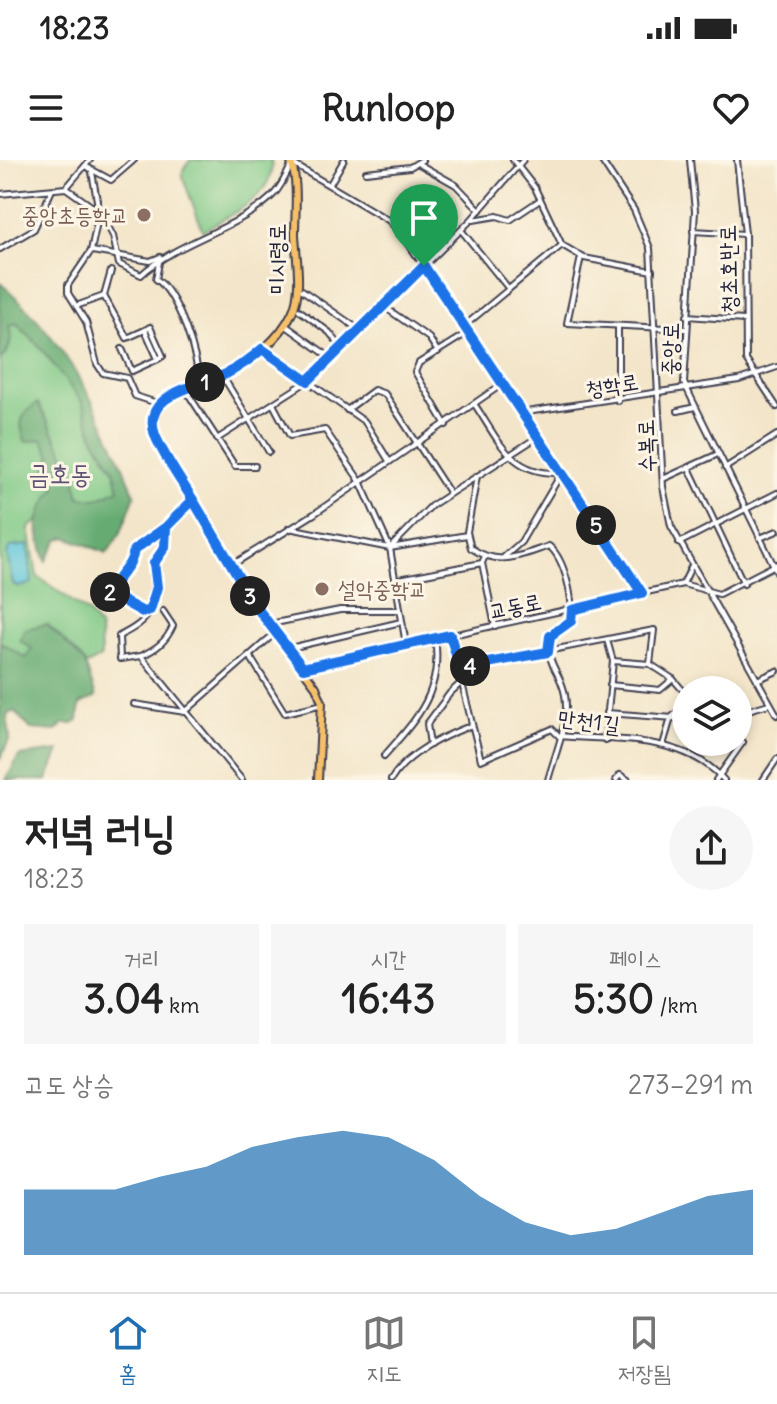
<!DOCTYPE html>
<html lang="ko">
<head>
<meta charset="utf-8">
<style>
	:root { --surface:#fff; --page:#f6f6f6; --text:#222; --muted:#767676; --line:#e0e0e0; --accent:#1f6fb2 }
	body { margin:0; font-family:Delius,"Poor Story",sans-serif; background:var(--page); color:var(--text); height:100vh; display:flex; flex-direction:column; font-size:30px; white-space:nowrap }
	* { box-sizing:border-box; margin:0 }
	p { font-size:26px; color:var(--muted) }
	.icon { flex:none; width:44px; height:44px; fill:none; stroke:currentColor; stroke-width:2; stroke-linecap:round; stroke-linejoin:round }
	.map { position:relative; height:620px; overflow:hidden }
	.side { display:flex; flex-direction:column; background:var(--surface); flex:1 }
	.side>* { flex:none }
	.controls { position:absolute; left:672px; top:516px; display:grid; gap:16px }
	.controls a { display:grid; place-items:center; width:80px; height:80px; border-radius:50%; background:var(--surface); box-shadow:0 4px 12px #0003; font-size:40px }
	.pin { position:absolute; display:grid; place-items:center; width:68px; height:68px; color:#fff; margin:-82px -34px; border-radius:50% 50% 50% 0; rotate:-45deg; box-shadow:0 0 8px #0007 }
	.pin .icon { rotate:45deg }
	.km { position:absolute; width:40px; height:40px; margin:-20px; border-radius:50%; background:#222; color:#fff; font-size:22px; line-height:40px; text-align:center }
	.round { display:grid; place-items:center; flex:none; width:84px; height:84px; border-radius:42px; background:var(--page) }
	.headline { display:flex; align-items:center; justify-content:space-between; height:136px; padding:0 24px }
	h1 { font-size:44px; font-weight:800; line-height:60px }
	.metrics { display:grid; grid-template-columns:repeat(3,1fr); gap:12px; height:136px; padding:8px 24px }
	.metrics div { display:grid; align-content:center; border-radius:0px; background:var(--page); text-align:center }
	.metrics b { font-size:40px; font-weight:800 }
	.metrics small { font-size:22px; font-weight:400 }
	.metrics p { font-size:22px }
	.chart { height:224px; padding:16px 24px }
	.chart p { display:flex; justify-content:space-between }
	.chart svg { width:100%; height:144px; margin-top:8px; fill:var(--accent); opacity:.7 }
	.status { display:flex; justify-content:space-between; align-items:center; height:56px; padding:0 40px; background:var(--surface); direction:ltr }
	.status svg { height:22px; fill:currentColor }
	header { display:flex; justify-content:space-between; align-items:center; height:104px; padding:0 24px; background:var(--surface); font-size:36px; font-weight:800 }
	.tabs { display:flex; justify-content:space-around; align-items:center; height:112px; border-top:2px solid var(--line); background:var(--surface); font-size:22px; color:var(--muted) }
	.tabs a { display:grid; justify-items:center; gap:4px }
	.tabs .selected { color:var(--accent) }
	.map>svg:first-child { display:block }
	.green { fill:#7dc784; stroke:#507460; stroke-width:2 }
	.forest { fill:#66ac72; stroke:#446756; stroke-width:2 }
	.water { fill:#5dc6d9; stroke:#40748a; stroke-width:2 }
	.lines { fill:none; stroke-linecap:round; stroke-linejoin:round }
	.minor-casing { stroke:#413f50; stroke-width:8 }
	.major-casing { stroke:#413f50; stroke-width:10 }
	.minor { stroke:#fff; stroke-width:4 }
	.major { stroke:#f6c06b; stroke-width:6 }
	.route-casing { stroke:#fff; stroke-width:16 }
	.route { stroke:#1a73e8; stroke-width:10 }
	.education-dot { fill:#8d6e63; stroke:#fcf5e5; stroke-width:3 }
	.labels { text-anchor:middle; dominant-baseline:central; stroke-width:6; stroke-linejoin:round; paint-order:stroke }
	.education-label { font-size:22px; fill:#785e54; stroke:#fcf5e5; text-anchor:end }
	.street-label { font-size:22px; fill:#22223b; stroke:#fcf5e5 }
	.quarter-label { font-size:26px; fill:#5f5375; stroke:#fcf5e5 }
</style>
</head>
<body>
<div class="status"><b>18:23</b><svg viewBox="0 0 49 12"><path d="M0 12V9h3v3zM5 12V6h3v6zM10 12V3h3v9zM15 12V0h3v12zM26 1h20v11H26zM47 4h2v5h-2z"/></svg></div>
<header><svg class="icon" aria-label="menu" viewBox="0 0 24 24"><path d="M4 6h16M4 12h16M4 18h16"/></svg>Runloop<svg class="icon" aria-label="heart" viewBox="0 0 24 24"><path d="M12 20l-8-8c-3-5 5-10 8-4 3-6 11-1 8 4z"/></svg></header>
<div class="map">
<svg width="777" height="620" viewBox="0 0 777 620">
	<rect width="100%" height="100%" fill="#fcf5e5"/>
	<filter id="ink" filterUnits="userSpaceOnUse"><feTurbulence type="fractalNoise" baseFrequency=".0125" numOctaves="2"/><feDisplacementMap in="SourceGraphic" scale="16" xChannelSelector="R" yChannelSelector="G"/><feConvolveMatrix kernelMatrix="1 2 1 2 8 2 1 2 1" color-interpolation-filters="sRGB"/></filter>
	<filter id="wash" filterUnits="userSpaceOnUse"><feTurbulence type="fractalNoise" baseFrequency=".006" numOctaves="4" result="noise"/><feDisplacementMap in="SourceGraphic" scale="32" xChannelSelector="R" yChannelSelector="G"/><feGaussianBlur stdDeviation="1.8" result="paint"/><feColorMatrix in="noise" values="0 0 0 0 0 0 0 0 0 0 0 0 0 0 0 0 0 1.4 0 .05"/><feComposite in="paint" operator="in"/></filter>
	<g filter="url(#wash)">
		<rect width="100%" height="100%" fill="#f3e5c9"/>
		<g class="green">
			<path d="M190 0H271C277 37 228 55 203 71L183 18V10Z"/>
			<path d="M16 157C62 212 106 258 121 331L42 358 29 368 37 416 88 453 100 468 101 497C61 524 38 508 0 487V193L5 164Z"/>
		</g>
		<g class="forest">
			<path d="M0 123C66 178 103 256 135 335L121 372 107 393 66 377 58 380 46 401C35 366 33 358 56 327L46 309 51 296 42 279 26 282C17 264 21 253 38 243L75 315 79 337 96 339 119 329 114 310 93 276 82 242 39 186 16 163 9 166C13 179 10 191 0 200Z"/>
			<polygon points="47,464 84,501 96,537 80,544 78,560 73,564 63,564 56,571 31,569 14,551 7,555 10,578 0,600 0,482 26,498 32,489 20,480 25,469"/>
			<polygon points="59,591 47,620 6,620 19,596"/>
		</g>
		<polygon class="water" points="28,385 32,423 19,427 13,424 7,394 10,387"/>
	</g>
	<g filter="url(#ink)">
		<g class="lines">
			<defs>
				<g id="minor">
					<polyline points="513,0 535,28 562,85 584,98 652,111"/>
					<polyline points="601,0 634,50 650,88 663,327 671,366 777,555"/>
					<polyline points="690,0 695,51 684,223 777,412"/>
					<polyline points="737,0 745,74 746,200 777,247"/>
					<polyline points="293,4 388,60 402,74 642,433"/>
					<polyline points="419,4 456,25 480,50"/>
					<polyline points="85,6 111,20 134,0"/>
					<polyline points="92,12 99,52 91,91 68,125 68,133 86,162 97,204 103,213 127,218 135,236 160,244"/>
					<polyline points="366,12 410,7 422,0"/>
					<polyline points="330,24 344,0"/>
					<path d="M66 28 101 53 113 76 119 104 141 115C178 80 243 68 275 33 282 25 286 15 291 6"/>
					<polyline points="0,34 66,28 90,0"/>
					<polyline points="473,60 497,56 510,60 540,40"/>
					<polyline points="461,70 509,129"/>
					<polyline points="693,71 745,74"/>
					<polyline points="0,89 34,69 52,30"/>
					<path d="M92 91 150 101 160 97 156 119C177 132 201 201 198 225"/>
					<polyline points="581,97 567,163 685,169"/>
					<polyline points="111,111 104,136 127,178 145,170 158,199 132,211 122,189"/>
					<polyline points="302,130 361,171"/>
					<polyline points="76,146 104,136"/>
					<polyline points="383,146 429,178 438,192"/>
					<polyline points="299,150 329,172 343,189"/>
					<polyline points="687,156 744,160"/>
					<polyline points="285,165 331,198"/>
					<polyline points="463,167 562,85"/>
					<polyline points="145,170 150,167 163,196 158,199"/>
					<polyline points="262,189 365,262 389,301"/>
					<polyline points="222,215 269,292"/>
					<polyline points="185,229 235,306 255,306"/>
					<polyline points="618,241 618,167"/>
					<polyline points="273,244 290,276 325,270 360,321 390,388 406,485"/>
					<path d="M475 245C499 281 511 315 560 313"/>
					<polyline points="347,250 374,230 385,234 449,332"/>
					<polyline points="678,251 695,247"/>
					<polyline points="520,253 739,220 777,207"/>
					<polyline points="446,265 415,212 419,203 467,173"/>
					<polyline points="217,279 308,221 471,60 523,0"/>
					<polyline points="689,308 744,424"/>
					<polyline points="725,308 777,275"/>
					<path d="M477 316 467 372 471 388C499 407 519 396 549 386 565 399 574 440 571 461L550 476C546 509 560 508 565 535 570 561 555 594 548 620"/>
					<polyline points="663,319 718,294"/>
					<polyline points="289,368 390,388 467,375"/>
					<polyline points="760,378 777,371"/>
					<polyline points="679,383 777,333"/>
					<polyline points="390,388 431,346 536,278"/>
					<polyline points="504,397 521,382 561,314"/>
					<polyline points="482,403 495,466"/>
					<polyline points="232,405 314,354 501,225"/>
					<polyline points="394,420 482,403 485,396"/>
					<polyline points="683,424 692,405"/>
					<polyline points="150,450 140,450 110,432 130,406 134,390 166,367"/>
					<path d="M163 451 173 466C166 482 156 489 141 496L242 620"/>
					<polyline points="270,464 340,450 399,450"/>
					<path d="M450 475 481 600 552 569 559 576C614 581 684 574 724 620"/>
					<polyline points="290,488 401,462"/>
					<polyline points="249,495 285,553 319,545"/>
					<path d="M141 496 120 499 119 476C161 456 153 442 154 403L165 387 166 367 193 340"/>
					<polyline points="613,501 650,504"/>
					<polyline points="303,508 683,424 719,434 777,404"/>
					<polyline points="460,508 654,470 650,504 673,519 686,534"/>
					<polyline points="757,520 777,511"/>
					<polyline points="610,525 660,530 673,519"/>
					<polyline points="134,544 185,552"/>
					<polyline points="185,552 274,474"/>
					<polyline points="607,553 674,558 686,565"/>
					<polyline points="738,553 769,544"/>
					<polyline points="605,580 613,501 607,480"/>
					<polyline points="714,582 716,583"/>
					<polyline points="430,585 427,564 450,533 462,522"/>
					<polyline points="663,585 671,558 686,543"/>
					<path d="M384 596C418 558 443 531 435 478"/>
					<path d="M391 620C407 593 442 577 470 566"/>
					<polyline points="616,620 620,615 628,620"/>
					<polyline points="716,620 743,582"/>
					<polyline points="763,620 777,599"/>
				</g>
				<path id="major" d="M290 0C299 20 295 51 295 74 296 98 303 130 292 153 280 178 254 200 229 212 194 230 132 232 162 288L257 448 316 527 322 542 318 620"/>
			</defs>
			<use href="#minor" class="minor-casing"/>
			<use href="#major" class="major-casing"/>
			<use href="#minor" class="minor"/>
			<use href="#major" class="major"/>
		</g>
	</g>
	<g class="lines" filter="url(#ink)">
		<defs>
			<path id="route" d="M424 106 308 221 262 189C251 199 239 207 226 214 200 226 140 233 155 275 164 297 180 319 193 340L166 367 134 390C132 409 114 417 110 434L143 452 150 450 157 427 154 403 165 387 166 367 193 340 257 448 303 508 450 475 460 508 548 492 550 476 571 461 572 450 642 433 424 106"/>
		</defs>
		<use href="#route" class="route-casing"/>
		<use href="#route" class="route"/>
	</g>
	<g class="education-dot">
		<circle cx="144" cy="55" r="8"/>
		<circle cx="322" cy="429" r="8"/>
	</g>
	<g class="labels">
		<g class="education-label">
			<text x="128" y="55">중앙초등학교</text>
			<text x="338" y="429" text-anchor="start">설악중학교</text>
		</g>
		<g class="street-label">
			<text transform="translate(277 99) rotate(-90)">미시령로</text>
			<text transform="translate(728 109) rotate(-91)">청초호반로</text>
			<text transform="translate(670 189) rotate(-89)">중앙로</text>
			<text transform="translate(612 225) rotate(-9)">청학로</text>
			<text transform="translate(646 286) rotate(-92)">수복로</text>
			<text transform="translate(515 446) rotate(-12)">교동로</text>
			<text transform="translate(589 561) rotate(7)">만천1길</text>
		</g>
		<g class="quarter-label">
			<text x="60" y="313">금호동</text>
		</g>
	</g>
</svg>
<div class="controls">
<a><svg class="icon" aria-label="layers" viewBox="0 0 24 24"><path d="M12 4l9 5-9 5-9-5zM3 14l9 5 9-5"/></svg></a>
</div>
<div class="pin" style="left:424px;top:106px;background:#1e9e55"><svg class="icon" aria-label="arrive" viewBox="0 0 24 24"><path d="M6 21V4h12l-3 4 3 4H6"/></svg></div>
<b class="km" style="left:205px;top:222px">1</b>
<b class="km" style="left:110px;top:432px">2</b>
<b class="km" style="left:250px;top:436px">3</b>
<b class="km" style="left:470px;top:506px">4</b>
<b class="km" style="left:596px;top:365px">5</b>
</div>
<section class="side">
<div class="headline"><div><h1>저녁 러닝</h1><p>18:23</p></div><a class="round"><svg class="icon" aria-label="share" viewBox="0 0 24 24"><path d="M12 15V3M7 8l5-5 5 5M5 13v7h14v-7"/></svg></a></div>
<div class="metrics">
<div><p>거리</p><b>3.04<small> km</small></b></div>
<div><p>시간</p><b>16:43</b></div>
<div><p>페이스</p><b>5:30<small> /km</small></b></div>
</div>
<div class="chart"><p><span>고도 상승</span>273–291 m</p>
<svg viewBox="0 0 160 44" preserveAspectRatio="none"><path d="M0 44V24L10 24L20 24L30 20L40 17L50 11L60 8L70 6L80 8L90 15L100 26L110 34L120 38L130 36L140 31L150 26L160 24V44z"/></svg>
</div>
</section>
<nav class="tabs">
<a class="selected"><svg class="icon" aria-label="home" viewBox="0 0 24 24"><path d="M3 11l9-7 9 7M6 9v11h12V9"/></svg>홈</a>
<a><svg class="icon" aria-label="map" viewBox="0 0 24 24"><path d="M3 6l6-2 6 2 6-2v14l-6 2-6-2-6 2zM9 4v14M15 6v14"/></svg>지도</a>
<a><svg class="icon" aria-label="saved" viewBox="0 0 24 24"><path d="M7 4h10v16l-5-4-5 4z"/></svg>저장됨</a>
</nav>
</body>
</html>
